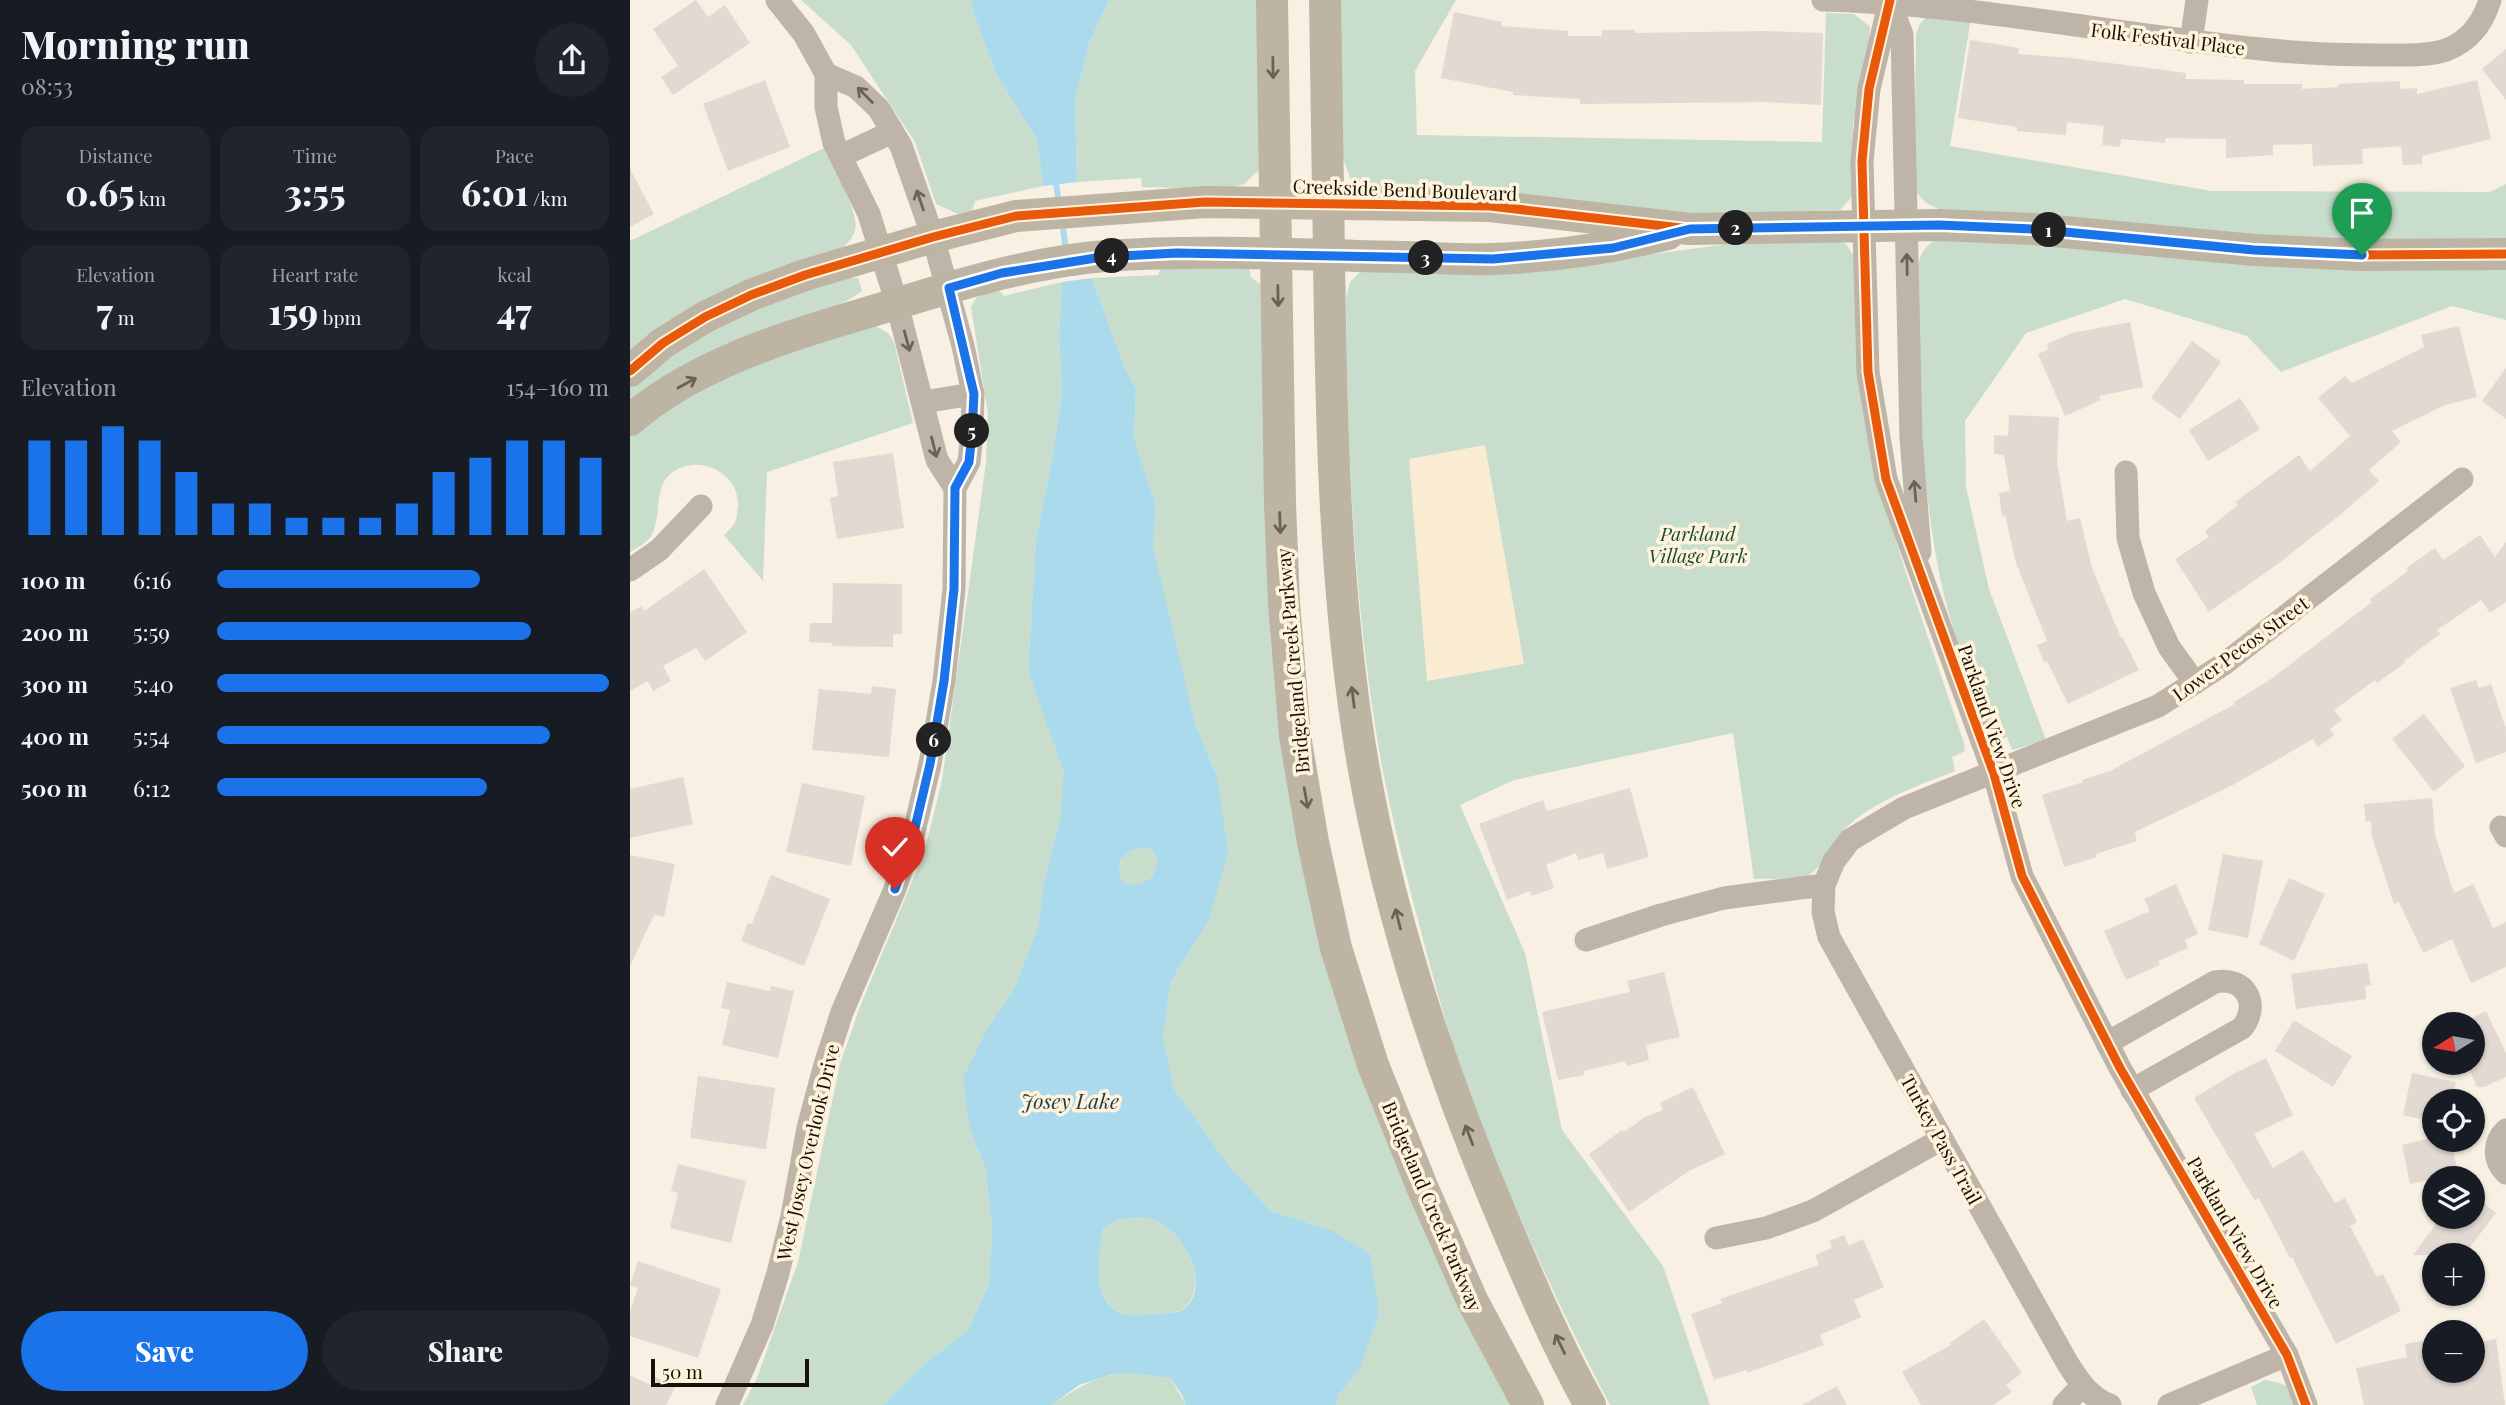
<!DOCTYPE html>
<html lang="en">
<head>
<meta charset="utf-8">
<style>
	:root { --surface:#171b24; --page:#20242c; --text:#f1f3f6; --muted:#9ea1a6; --accent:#1a73e8 }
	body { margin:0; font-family:"Playfair Display",serif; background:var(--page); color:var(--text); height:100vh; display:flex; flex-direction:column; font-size:26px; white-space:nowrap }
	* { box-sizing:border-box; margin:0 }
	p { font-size:23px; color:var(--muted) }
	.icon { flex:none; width:38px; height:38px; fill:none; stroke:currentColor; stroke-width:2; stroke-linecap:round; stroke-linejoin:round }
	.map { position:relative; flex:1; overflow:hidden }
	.sheet { display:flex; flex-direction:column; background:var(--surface); width:630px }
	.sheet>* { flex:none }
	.needle { width:46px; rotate:259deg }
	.buttons { position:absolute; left:1792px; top:1012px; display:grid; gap:14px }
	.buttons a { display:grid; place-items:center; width:63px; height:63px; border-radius:50%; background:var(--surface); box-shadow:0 2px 5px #0004; font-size:35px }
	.scale { position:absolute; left:21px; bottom:18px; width:158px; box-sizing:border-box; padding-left:7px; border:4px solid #161207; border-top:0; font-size:19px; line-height:24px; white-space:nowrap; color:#161207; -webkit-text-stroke:5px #fff3db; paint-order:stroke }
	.pin { position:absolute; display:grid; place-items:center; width:60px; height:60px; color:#fff; margin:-72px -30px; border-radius:50% 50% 50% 0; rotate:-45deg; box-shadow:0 0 7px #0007 }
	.pin .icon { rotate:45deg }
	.km { position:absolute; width:35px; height:35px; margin:-18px; border-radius:50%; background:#222; color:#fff; font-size:19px; line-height:35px; text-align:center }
	.round { display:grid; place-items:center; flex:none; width:74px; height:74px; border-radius:37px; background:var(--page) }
	.headline { display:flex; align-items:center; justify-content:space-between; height:119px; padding:0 21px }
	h1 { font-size:38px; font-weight:800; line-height:52px }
	.figures { display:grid; grid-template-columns:repeat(3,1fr); gap:10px; height:119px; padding:7px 21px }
	.figures div { display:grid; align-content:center; border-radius:18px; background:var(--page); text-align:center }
	.figures b { font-size:35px; font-weight:800 }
	.figures small { font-size:19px; font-weight:400 }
	.figures p { font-size:19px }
	.chart { height:196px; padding:14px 21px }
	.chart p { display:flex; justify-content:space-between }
	.chart svg { width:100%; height:126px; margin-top:7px; stroke:var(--accent); stroke-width:6 }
	.primary-button { display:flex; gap:14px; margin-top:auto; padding:14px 21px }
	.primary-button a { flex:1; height:80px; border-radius:42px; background:var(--accent); color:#fff; font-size:28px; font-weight:800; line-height:80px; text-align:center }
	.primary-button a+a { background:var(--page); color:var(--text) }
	ul { padding:0 21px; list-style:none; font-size:23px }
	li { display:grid; grid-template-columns:112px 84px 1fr; align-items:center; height:52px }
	li i { height:18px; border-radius:9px; background:var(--accent) }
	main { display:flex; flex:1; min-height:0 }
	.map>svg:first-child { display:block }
	.built { fill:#f9ecd2 }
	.green { fill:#c9ddcc; fill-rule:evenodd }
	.water { fill:#aadaeb; fill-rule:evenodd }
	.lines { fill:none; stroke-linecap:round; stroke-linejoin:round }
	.stream { stroke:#aadaeb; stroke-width:6 }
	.building { fill:#e2d9d2 }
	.street { stroke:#bfb4a8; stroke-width:23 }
	.secondary { stroke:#bdb4a3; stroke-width:32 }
	.cycleway-casing { stroke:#fff3db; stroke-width:13 }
	.cycleway { stroke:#e8590c; stroke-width:9 }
	.oneway { stroke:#6a6355 }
	.oneway2 { stroke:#6a6358 }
	.route-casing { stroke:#fff; stroke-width:14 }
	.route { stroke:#1a73e8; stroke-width:9 }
	.labels { text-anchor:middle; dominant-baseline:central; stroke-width:7; stroke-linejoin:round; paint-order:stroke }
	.street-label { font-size:19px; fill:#161207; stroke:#fff3db }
	.park-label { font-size:19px; font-style:italic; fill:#154d39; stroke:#fff3db }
	.water-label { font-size:21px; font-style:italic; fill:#1b3c4a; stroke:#fff3db }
</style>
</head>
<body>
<main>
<section class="sheet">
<div class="headline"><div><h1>Morning run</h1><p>08:53</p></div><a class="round"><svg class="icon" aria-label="share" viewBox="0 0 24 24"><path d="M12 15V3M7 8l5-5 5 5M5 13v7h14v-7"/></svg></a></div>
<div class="figures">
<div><p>Distance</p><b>0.65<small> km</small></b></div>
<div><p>Time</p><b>3:55</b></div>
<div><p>Pace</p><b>6:01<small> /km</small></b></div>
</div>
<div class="figures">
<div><p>Elevation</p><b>7<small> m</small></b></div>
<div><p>Heart rate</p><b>159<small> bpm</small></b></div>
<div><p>kcal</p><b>47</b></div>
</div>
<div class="chart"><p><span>Elevation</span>154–160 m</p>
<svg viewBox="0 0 160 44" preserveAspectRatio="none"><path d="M5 44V11M15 44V11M25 44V6M35 44V11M45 44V22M55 44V33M65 44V33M75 44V38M85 44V38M95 44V38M105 44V33M115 44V22M125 44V17M135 44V11M145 44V11M155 44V17"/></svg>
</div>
<ul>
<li><b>100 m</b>6:16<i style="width:67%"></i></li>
<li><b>200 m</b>5:59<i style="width:80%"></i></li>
<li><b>300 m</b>5:40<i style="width:100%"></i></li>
<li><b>400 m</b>5:54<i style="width:85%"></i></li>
<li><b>500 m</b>6:12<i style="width:69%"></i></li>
</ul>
<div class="primary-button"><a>Save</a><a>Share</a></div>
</section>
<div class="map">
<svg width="1876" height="1405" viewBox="0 0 1876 1405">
	<rect width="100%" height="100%" fill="#f7f0e3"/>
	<polygon class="built" points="856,445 894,664 796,681 779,459"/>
	<g class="green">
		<polygon points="171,0 342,0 342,9 366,74 407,140 413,186 345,201 342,212 328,214 306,204 285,142 221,45"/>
		<polygon points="479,0 632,0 630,169 614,184 596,189 512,187 511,178 447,182 445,101 460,41"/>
		<polygon points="710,0 826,0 785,71 787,135 1192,142 1196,13 1224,14 1240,27 1237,64 1223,125 1224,195 1210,210 1056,215 733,190 720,178 713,158"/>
		<path d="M1296 17 1341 18 1320 146 1582 191 1860 192 1876 184V241L1787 242 1637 238 1425 215 1309 209C1295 203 1289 199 1284 185L1286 35 1289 25Z"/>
		<path d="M194 148C202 165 230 213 225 230 222 242 212 248 203 254L0 354V241Z"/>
		<path d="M1309 238 1876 267V320L1822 306 1651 372 1617 336 1495 299 1396 333 1335 421 1336 487 1359 589 1416 740 1382 750 1377 737 1365 742C1347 693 1325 643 1313 591 1289 485 1289 376 1288 268 1290 253 1295 245 1309 238Z"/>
		<path d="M1204 240 1216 244 1225 258 1251 488 1273 564 1334 743 1335 751 1322 757 1325 771C1289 785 1249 799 1219 825 1203 839 1193 869 1178 875 1163 882 1140 878 1124 879L1103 733 884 780 830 805 895 953 932 1130 1033 1266 1080 1405H980C925 1300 877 1194 836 1083 815 1025 800 965 784 905 769 846 754 785 745 725 723 583 717 441 716 298L720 282 731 271 995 258 1113 242ZM855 445 894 664 797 681 779 459Z"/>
		<polygon points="531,267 619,268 621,277 628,283 634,282 679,852 887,1405 706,1405 707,1395 730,1369 701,1230 641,1211 600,1167 544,1089 533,1037 541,981 579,920 587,777 565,723 532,590 523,546 526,505 504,438 506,389 494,366 462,278 528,275"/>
		<polygon points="209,278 228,278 232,291 220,299 0,405 0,384 106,311"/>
		<polygon points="432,282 429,336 432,391 423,454 406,538 398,671 435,772 430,820 414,881 408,927 384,989 357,1029 340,1130 355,1167 362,1227 359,1284 338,1330 294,1364 253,1405 113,1405 127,1378 168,1262 210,1064 231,1004 294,853 312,781 356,462 358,414 341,307 348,295 366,287 374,296"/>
		<path d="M242 324 258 333 264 342 283 423 137 472 133 581 94 535C98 531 102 527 105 523 107 518 107 512 108 507 110 474 71 453 43 472 22 486 33 516 21 536 17 543 7 548 0 552V432L109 366Z"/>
		<path d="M517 848 524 851 527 861 523 876C512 883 506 886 493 883L489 873 491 859 502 850Z"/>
		<path d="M510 1217C517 1219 525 1219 531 1223 555 1237 579 1282 556 1306 548 1315 532 1313 521 1314 513 1314 501 1317 494 1314 459 1302 470 1255 473 1228L487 1220Z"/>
		<path d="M498 1373 540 1378 556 1405H422C450 1387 463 1376 498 1373Z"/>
		<path d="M1635 1380C1655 1384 1661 1384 1667 1405H1627L1621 1387Z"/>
	</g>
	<g class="water">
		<polygon points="342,0 479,0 460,41 445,101 447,182 413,186 407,140 366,74 342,9"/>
		<path d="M462 278 494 366 506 389 504 438 526 505 523 547 565 723 587 777 598 852 579 920 541 981 533 1037 544 1089 600 1167 641 1211 701 1230 740 1254 749 1313 730 1369 708 1395 706 1405H556L552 1395 540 1378 498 1373 480 1375 449 1385 422 1405H253L294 1364 338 1330 359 1284 362 1227 355 1167 340 1130 333 1078 357 1029 384 989 408 927 414 881 430 820 434 772 398 671 406 538 423 454 432 391 429 336 432 282ZM517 848 524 851 527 861 523 876C513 883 506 886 493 883L489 873 491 859 502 850ZM510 1217C517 1219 525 1219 531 1223 555 1237 579 1282 557 1306 549 1315 532 1313 521 1314 513 1314 501 1317 494 1314 459 1303 470 1255 473 1228L487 1220Z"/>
	</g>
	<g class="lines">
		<g class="stream">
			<polyline points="425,179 429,202"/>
			<polyline points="432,220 436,251"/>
		</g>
	</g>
	<g class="building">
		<polygon points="66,0 78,17 95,5 120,43 43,95 31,77 48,66 23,29"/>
		<polygon points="824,12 872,22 871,26 938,31 938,36 972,36 972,30 1005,30 1005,33 1132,31 1193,33 1191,105 1135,102 950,104 950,99 883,95 883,92 811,78"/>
		<polygon points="1340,40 1389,48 1388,54 1442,58 1556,73 1556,79 1614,80 1614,84 1672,84 1672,89 1708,87 1709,84 1770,81 1770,89 1787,88 1787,94 1847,80 1861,139 1792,156 1792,164 1773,165 1771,146 1732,149 1733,164 1683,166 1682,144 1643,145 1643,155 1596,158 1596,139 1535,138 1535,143 1491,139 1490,147 1472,145 1474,126 1437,122 1436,135 1387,131 1387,127 1328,118"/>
		<polygon points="1876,49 1876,100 1852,69"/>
		<polygon points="135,80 160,147 98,171 73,104"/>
		<polygon points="0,169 24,214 0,227"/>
		<polygon points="1500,322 1513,387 1469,396 1471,400 1435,416 1408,354 1419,349 1417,344 1442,333"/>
		<polygon points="1829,326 1847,397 1815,405 1762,431 1771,442 1739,470 1749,481 1710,515 1645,566 1579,612 1545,559 1579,537 1575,531 1608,505 1605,502 1669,455 1680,471 1720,436 1688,398 1715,376 1722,383 1794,347 1791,335"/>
		<polygon points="1562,341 1591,362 1550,419 1521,398"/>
		<polygon points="1876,368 1876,419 1852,401"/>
		<polygon points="1610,398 1630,429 1578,461 1559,430"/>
		<polygon points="1379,415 1429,417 1427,462 1437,521 1450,518 1462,568 1491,638 1493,638 1509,670 1438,704 1417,661 1414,662 1407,645 1417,641 1386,563 1375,515 1372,516 1369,493 1380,491 1374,455 1364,454 1364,435 1378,436"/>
		<polygon points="263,453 274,528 207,539 200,498 208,496 203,462"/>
		<polygon points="1850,535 1865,557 1876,542 1876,602 1860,613 1851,600 1807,630 1810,634 1774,661 1775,663 1747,683 1745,680 1704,710 1712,720 1700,729 1704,735 1688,747 1683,739 1603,785 1505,832 1507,841 1466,854 1467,857 1434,867 1412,795 1453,782 1452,780 1480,771 1605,704 1604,702 1641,679 1742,602 1740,599 1778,571 1776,568 1805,548 1813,560"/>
		<polygon points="74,569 117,632 75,661 66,648 33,666 41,681 23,691 18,681 0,691 0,612 12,606 14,611"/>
		<polygon points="203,583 272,584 272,634 263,634 263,647 202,646 202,643 179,642 180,623 202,623"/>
		<polygon points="1846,680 1849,688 1861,684 1876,729 1876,752 1846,763 1820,688"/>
		<polygon points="242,686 266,689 259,757 182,750 189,689 241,694"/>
		<polygon points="1794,714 1835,766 1804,792 1762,739"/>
		<polygon points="53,777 63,824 0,838 0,789"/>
		<polygon points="172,783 235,796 221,866 156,852"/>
		<polygon points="1000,788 1019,857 977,869 973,853 948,860 946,853 916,865 924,888 902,896 900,891 877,900 849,824 913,800 917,811"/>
		<polygon points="1802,798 1805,835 1824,893 1843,884 1863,928 1876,922 1876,967 1841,983 1822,939 1793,953 1769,902 1764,904 1742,837 1741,821 1736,822 1734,804"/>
		<polygon points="1593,854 1633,861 1618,938 1578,930"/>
		<polygon points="0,855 45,864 34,917 24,915 0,966"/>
		<polygon points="141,875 200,899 174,966 111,941 118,923 122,924"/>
		<polygon points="1659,878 1695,894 1664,961 1629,944"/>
		<polygon points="1546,884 1568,934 1555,940 1558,948 1528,961 1530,965 1496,980 1474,931 1520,911 1514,899"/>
		<polygon points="1737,963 1741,985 1735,986 1736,999 1666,1009 1661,974"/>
		<polygon points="1034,972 1050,1037 1016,1045 1019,1060 997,1066 995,1061 953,1071 954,1075 928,1080 912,1012 1000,992 997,981"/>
		<polygon points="97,982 140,991 141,986 164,991 148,1058 92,1045 100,1010 91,1008"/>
		<polygon points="1856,1011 1876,1053 1876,1077 1854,1087 1847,1087 1836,1062 1843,1062 1843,1017"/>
		<polygon points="1664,1020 1722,1056 1703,1087 1645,1051"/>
		<polygon points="1636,1058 1663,1115 1624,1134 1643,1168 1673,1150 1705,1203 1715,1198 1727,1222 1720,1226 1747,1277 1753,1274 1771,1311 1706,1344 1662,1257 1660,1258 1629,1198 1625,1201 1564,1098 1605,1073"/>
		<polygon points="1782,1073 1826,1082 1822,1101 1804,1101 1804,1122 1773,1115"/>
		<polygon points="68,1076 145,1088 136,1149 60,1138"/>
		<polygon points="1063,1087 1095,1154 1059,1171 999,1212 959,1154 992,1130 994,1132 1015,1117 1033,1110 1030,1103"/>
		<polygon points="1797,1139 1821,1139 1828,1174 1780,1184 1772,1145"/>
		<polygon points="48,1164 116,1181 101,1243 40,1228 48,1193 41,1191"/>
		<polygon points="1843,1195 1866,1213 1834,1255 1783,1255 1812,1216 1843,1216"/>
		<polygon points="1214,1235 1219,1246 1233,1239 1254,1287 1224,1300 1231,1317 1190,1335 1194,1345 1117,1373 1116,1370 1084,1380 1061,1314 1092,1303 1090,1299 1189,1265 1185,1255 1202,1248 1199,1241"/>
		<polygon points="8,1261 91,1289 68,1358 0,1336 0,1311 8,1288 0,1285"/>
		<polygon points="1354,1319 1392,1373 1376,1385 1382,1392 1363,1405 1291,1405 1272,1372 1321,1345 1320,1343"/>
		<polygon points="1804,1339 1804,1370 1843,1370 1843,1343 1866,1339 1875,1405 1734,1405 1726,1368 1777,1357 1775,1344"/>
		<polygon points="0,1375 20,1385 24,1376 45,1387 36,1405 0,1405"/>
		<polygon points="1207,1386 1217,1405 1172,1405"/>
	</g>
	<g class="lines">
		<g class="street">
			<polyline points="147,0 174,34 196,74 196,107 204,143 239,214 267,304 307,460 325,488"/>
			<path d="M1193 0C1339 4 1485 34 1631 49 1674 54 1715 55 1758 55 1777 55 1798 56 1816 50 1840 41 1853 23 1860 0"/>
			<polyline points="1260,0 1239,89 1232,161 1238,372 1256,479 1364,774 1392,876 1490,1068 1657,1355 1676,1405"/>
			<polyline points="1260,2 1272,35 1281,438 1290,552"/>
			<polyline points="1561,42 1567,0"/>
			<polyline points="211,156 262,132"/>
			<polyline points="293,402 343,394"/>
			<polyline points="1496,472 1498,538 1514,593 1539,647 1565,683"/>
			<polyline points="0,570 29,550 71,506"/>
			<polyline points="1871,827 1876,836"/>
			<polyline points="956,940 1031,915 1094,898 1194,885"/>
			<path d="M1477 1043 1585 982C1615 976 1631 1004 1612 1028L1502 1090"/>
			<path d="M1876 1130C1863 1143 1863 1160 1876 1173"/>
			<polyline points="1086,1238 1136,1228 1183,1211 1312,1139"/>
			<polyline points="97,1405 132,1325 148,1273 162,1216 178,1128 194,1068 212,1012 265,889 284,832 300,764 314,681 324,589 325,488 339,462 342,433 343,394 333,346 303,237 271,146 249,109 226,87 196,74"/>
			<polyline points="1434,1405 1452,1386"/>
			<path d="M1480 1405C1460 1398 1449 1381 1438 1364L1199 937 1193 912 1194 885 1204 861 1220 840 1274 808 1528 706 1594 664 1832 479"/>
			<polyline points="1539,1405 1657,1355"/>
		</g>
		<g class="secondary">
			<polyline points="642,0 650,504 654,603 665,736 683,842 706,948 743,1065 793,1189 842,1300 898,1405"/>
			<path d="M695 0C696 85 697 170 699 255 701 413 704 570 727 727 752 895 805 1058 871 1214 898 1278 926 1344 960 1405"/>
			<polyline points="0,371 33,343 75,317 121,295 175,275 303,237 386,216 575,202 860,206 1060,229 1309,225 1403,229 1624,250 1732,255 1876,254"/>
			<path d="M0 420C63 366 150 338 229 315 310 291 390 263 475 256 575 249 676 255 776 257 805 258 834 260 863 259 922 257 981 248 1038 234"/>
		</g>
		<defs>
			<g id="cycleway">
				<polyline points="1260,0 1239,89 1232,161 1238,372 1256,479 1364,774 1392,876 1490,1068 1657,1355 1676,1405"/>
				<polyline points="0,371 33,343 75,317 121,295 175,275 303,237 386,216 575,202 860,206 1060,229 1309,225 1403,229 1624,250 1732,255 1876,254"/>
			</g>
		</defs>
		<use href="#cycleway" class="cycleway-casing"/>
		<use href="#cycleway" class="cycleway"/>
	</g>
	<defs><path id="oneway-shaft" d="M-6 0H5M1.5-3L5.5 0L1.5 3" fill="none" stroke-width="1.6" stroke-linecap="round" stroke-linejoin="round" transform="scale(1.75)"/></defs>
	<g class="oneway">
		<use href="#oneway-shaft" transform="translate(643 68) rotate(89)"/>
		<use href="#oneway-shaft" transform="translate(648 296) rotate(89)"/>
		<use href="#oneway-shaft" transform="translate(57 383) rotate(-29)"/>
		<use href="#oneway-shaft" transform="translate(650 523) rotate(88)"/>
		<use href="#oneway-shaft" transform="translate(723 697) rotate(-97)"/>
		<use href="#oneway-shaft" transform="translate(676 798) rotate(80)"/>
		<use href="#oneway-shaft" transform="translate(768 919) rotate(-104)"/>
		<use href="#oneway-shaft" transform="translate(839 1135) rotate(-111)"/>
		<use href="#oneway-shaft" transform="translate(930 1344) rotate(-116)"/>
	</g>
	<g class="oneway2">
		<use href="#oneway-shaft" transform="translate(235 95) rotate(-135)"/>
		<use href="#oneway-shaft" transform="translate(290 200) rotate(-109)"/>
		<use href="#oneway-shaft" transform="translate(1277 264) rotate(-91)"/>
		<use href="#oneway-shaft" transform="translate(277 341) rotate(75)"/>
		<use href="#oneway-shaft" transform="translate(304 447) rotate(76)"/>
		<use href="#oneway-shaft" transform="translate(1285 491) rotate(-95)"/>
	</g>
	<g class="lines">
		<defs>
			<polyline id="route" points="265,889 284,832 300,764 314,681 324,589 325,488 339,462 342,433 344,394 319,288 372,273 472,257 547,253 863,259 983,248 1060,229 1309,225 1403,229 1624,250 1732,255"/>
		</defs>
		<use href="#route" class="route-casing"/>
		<use href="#route" class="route"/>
	</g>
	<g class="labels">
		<g class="street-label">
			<text transform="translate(1538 38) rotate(7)">Folk Festival Place</text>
			<text transform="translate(775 189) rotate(2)">Creekside Bend Boulevard</text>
			<text transform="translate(1610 648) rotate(-36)">Lower Pecos Street</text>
			<text transform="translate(662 661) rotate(-95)">Bridgeland Creek Parkway</text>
			<text transform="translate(1363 726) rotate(71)">Parkland View Drive</text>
			<text transform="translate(1312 1139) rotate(61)">Turkey Pass Trail</text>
			<text transform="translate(177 1152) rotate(-77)">West Josey Overlook Drive</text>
			<text transform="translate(803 1206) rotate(67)">Bridgeland Creek Parkway</text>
			<text transform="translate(1606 1232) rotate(60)">Parkland View Drive</text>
		</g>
		<g class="park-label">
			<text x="1068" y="533">Parkland<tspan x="1068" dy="22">Village Park</tspan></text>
		</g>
		<g class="water-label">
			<text x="440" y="1100">Josey Lake</text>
		</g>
	</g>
</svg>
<div class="buttons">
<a><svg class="needle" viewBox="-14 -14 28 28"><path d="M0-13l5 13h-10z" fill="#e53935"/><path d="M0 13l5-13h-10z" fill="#9ea1a6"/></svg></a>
<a><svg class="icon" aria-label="locate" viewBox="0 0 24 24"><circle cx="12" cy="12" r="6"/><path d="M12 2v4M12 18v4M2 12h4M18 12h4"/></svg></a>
<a><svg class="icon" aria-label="layers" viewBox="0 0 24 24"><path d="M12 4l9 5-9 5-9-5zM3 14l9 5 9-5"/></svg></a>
<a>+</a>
<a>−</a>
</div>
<div class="scale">50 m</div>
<div class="pin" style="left:1732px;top:255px;background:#1e9e55"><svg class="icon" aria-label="arrive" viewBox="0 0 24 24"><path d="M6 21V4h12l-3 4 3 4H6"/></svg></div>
<div class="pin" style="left:265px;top:889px;background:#d93025"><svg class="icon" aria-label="check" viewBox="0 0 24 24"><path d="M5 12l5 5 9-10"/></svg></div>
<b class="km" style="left:1419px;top:230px">1</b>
<b class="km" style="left:1106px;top:228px">2</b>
<b class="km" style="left:796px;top:258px">3</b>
<b class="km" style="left:482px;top:256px">4</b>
<b class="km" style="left:342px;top:431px">5</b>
<b class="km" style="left:304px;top:740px">6</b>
</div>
</main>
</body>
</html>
